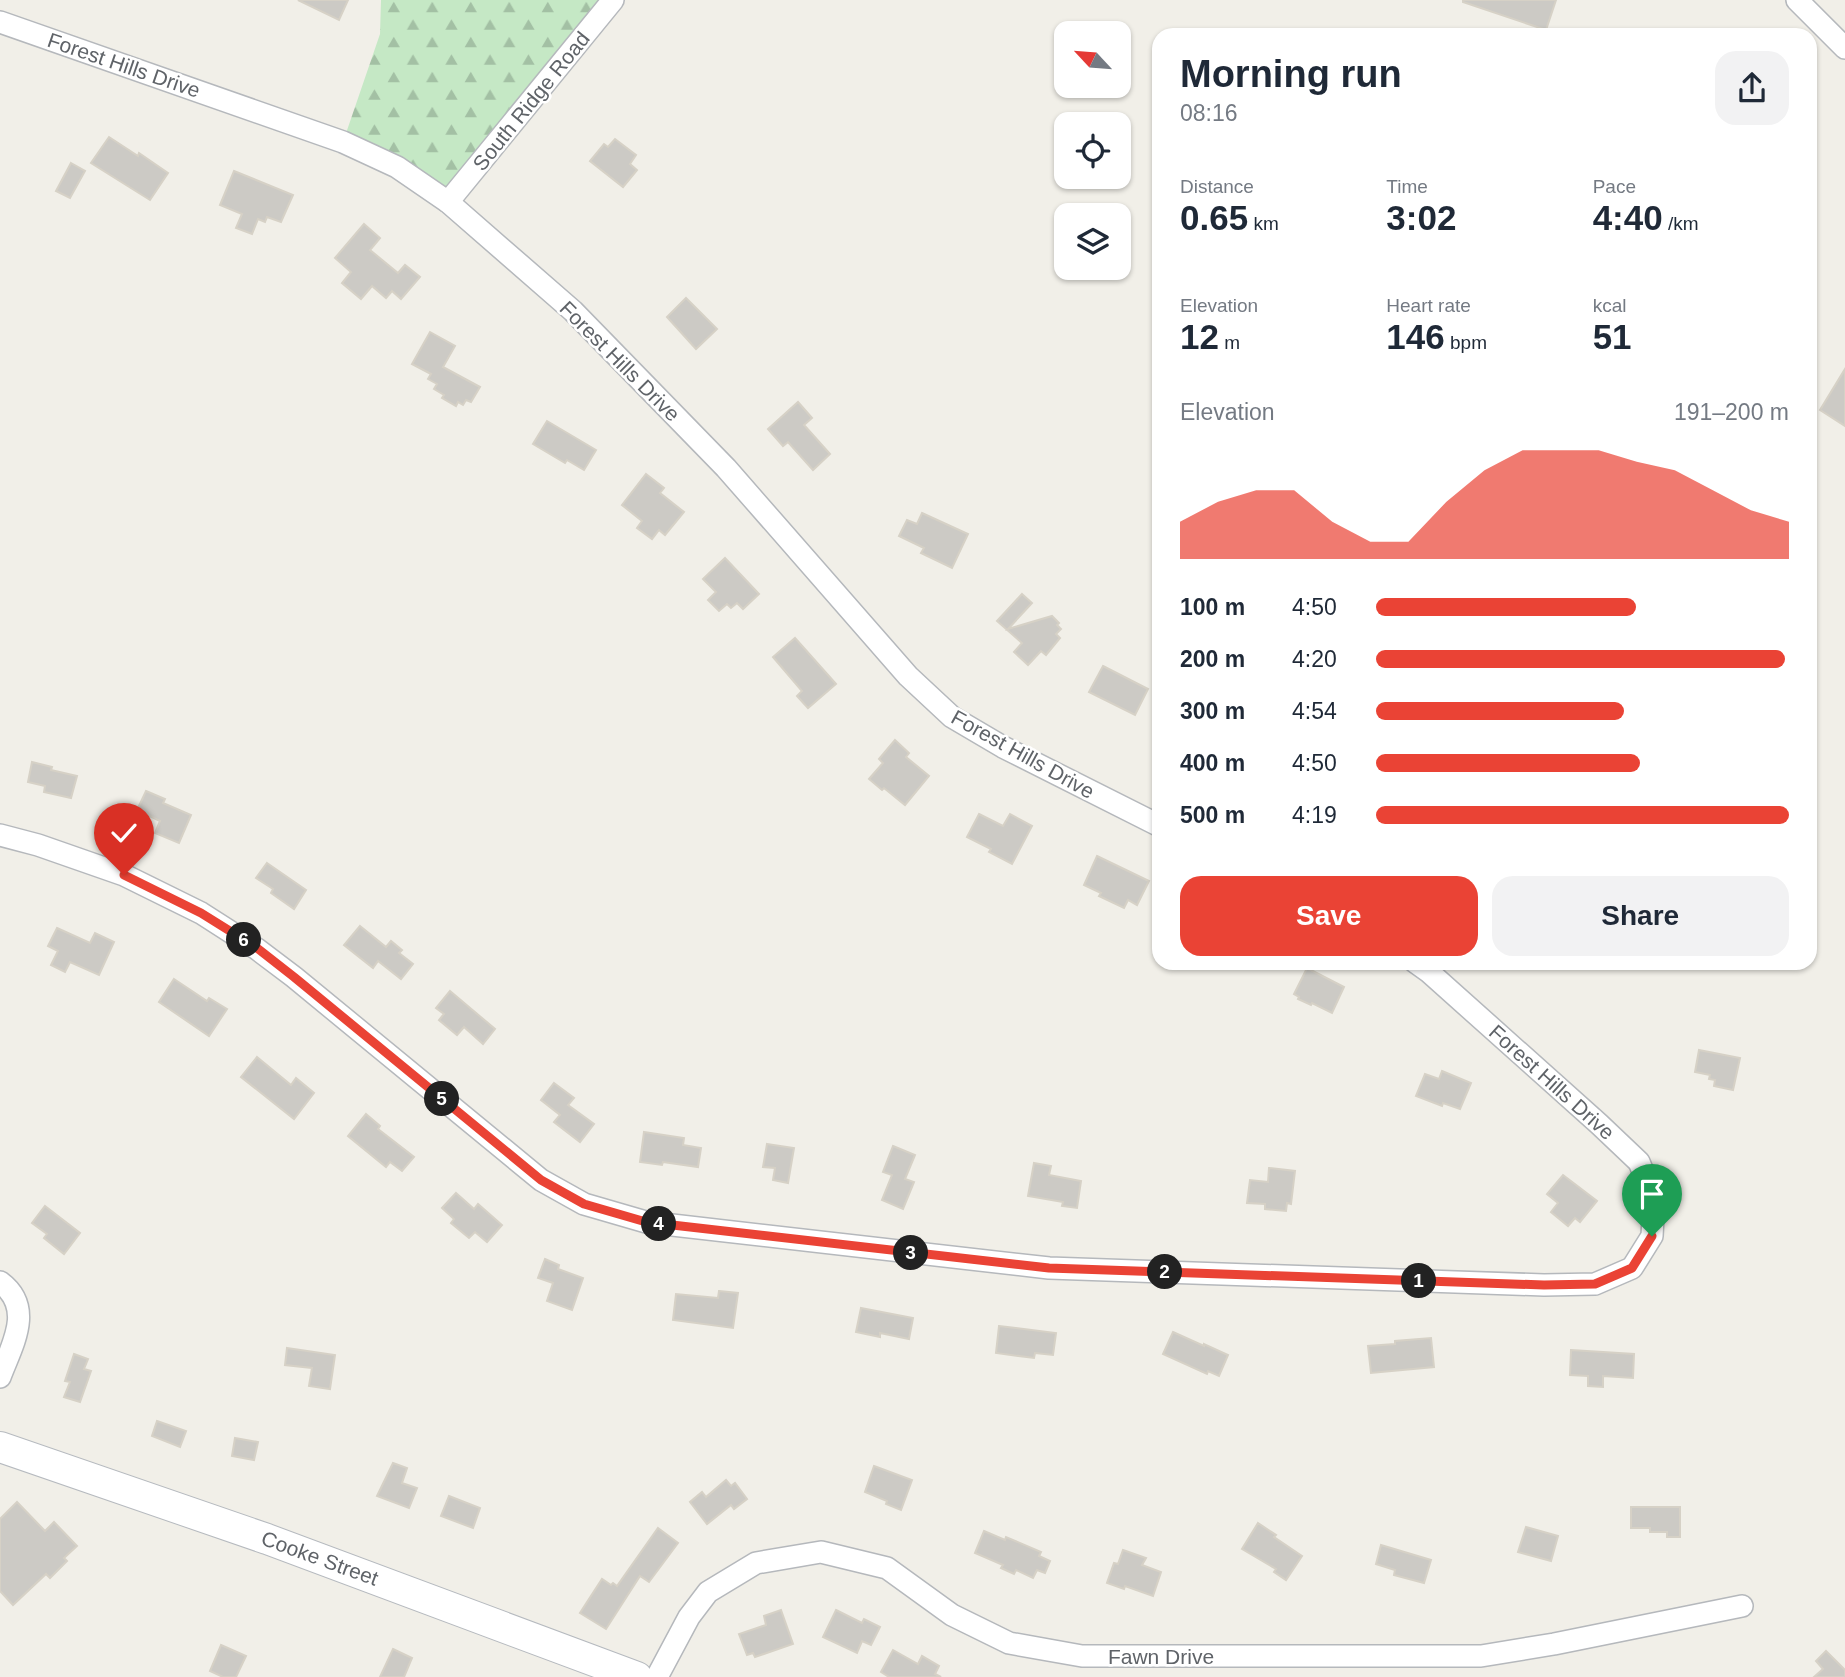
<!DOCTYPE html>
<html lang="en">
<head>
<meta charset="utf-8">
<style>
	:root { --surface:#fff; --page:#f2f2f3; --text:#1f2937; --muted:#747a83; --accent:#ea4335 }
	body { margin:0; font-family:Helvetica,sans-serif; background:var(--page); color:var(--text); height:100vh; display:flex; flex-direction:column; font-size:26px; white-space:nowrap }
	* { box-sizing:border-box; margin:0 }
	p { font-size:23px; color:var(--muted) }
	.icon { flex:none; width:38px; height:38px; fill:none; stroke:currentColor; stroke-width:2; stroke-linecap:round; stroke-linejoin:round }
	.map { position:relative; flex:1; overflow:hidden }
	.side { position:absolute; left:1152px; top:28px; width:665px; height:942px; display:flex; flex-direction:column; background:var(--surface); border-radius:21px; box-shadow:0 2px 5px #0004 }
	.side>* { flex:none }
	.needle { width:46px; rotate:296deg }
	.tools { position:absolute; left:1054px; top:21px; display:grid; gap:14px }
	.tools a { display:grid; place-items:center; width:77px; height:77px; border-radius:14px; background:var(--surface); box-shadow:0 2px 5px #0004; font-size:35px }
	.pin { position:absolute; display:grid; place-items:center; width:60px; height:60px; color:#fff; margin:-72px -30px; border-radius:50% 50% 50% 0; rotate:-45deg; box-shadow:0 0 7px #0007 }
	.pin .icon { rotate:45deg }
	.km { position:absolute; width:35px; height:35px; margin:-18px; border-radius:50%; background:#222; color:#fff; font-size:19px; line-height:35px; text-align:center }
	.round { display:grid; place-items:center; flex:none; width:74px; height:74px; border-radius:21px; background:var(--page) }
	.overview { display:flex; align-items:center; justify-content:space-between; height:119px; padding:0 28px }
	h1 { font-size:38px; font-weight:700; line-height:52px }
	.metrics { display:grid; grid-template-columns:repeat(3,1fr); gap:10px; height:119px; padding:7px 28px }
	.metrics div { display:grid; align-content:center }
	.metrics b { font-size:35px; font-weight:700 }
	.metrics small { font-size:19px; font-weight:400 }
	.metrics p { font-size:19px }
	.chart { height:196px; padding:14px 28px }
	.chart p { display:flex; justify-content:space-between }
	.chart svg { width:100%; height:126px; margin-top:7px; fill:var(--accent); opacity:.7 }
	.action { display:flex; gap:14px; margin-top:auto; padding:14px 28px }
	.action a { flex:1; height:80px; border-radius:21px; background:var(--accent); color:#fff; font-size:28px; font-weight:700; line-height:80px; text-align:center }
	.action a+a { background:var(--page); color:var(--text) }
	ul { padding:0 28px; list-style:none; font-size:23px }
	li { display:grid; grid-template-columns:112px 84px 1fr; align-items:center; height:52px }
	li i { height:18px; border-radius:9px; background:var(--accent) }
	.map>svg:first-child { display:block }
	.forest { fill:url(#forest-firs) }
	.building { fill:#cccac5; stroke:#d6d1c6; stroke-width:2 }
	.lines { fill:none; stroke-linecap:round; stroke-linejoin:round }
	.minor-casing { stroke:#b5b8bc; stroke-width:24 }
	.secondary-casing { stroke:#b6babf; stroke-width:32 }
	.minor { stroke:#fff; stroke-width:21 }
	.secondary { stroke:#fff; stroke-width:30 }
	.route-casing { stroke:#fff; stroke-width:14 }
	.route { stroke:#ea4335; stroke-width:9 }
	.labels { text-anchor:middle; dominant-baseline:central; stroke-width:5; stroke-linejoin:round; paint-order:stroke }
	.street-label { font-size:21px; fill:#5f6368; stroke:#fff }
</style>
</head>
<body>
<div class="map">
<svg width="1845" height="1677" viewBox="0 0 1845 1677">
	<defs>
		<pattern id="forest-firs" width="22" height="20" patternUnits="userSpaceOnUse" patternTransform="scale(1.75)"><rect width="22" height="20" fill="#c5e8c5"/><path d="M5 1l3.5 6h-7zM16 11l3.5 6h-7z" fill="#a3c0a4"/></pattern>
	</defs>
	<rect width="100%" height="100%" fill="#f1efe8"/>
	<polygon class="forest" points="381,0 613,0 448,202 343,142 380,34"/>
	<g class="building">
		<polygon points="298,0 348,0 339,20"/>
		<polygon points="1463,0 1556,0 1546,30 1463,2"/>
		<polygon points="109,137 138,156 139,153 168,173 150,200 91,163"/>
		<polygon points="615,139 636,155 630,164 637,170 623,187 590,161 604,144 608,147"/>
		<polygon points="71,163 85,171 70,198 56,191"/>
		<polygon points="234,171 293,195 281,222 267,217 265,222 258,219 252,234 236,228 242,214 220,205"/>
		<polygon points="364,224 380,238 370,250 398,273 405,265 420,277 401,299 392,291 386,298 372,286 361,299 342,283 351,272 335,258"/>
		<polygon points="686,298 717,329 696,349 667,317"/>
		<polygon points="430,332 455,346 443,367 480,387 471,402 466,400 463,405 458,402 456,406 442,398 444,395 434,389 437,384 428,379 431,374 412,364"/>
		<polygon points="1845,369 1845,426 1820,410"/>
		<polygon points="798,402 812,418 804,425 830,454 813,470 788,442 783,446 768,429"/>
		<polygon points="547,421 596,450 584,470 567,460 565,463 533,444"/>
		<polygon points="646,474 664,488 660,493 684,512 665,535 659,530 652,539 637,528 642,521 622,505"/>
		<polygon points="922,513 968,534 952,568 921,553 924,548 899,536 907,520 917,524"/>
		<polygon points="725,558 759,594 743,609 737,603 731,608 727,604 719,611 708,600 716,592 703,579"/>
		<polygon points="1022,594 1032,603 1008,629 1052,616 1059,623 1057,625 1061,629 1056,634 1060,638 1046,655 1041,651 1028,665 1014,652 1022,643 997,621"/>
		<polygon points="795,638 836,684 808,708 797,696 802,691 773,657"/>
		<polygon points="1103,666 1148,689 1135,715 1089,692"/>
		<polygon points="895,740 909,753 906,757 929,776 905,805 884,788 882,790 869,779 883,763 879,759"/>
		<polygon points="32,762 52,767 51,770 77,776 71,798 44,792 45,786 28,782"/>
		<polygon points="146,791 165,799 163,803 191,815 179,843 155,833 160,821 137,810"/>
		<polygon points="979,814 1003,826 1010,814 1032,826 1012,864 989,852 991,849 967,837"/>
		<polygon points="1097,856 1149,881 1137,905 1128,900 1124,908 1099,896 1101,893 1084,885"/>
		<polygon points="267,863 306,890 294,909 271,893 273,889 256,878"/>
		<polygon points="360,926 386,947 391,941 402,950 399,953 413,964 401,979 378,961 373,968 344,945"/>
		<polygon points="57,928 90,943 95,933 114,942 99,975 70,962 65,972 51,965 58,951 48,946"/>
		<polygon points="1307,968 1344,987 1332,1013 1312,1003 1311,1005 1298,999 1299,997 1294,994"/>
		<polygon points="174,979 207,1001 209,998 227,1009 209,1036 159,1002"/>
		<polygon points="450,991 495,1029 483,1044 464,1027 457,1035 439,1020 444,1014 436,1008"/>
		<polygon points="1699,1050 1740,1058 1733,1090 1714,1086 1715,1080 1709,1079 1710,1075 1695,1072"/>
		<polygon points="257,1057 291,1085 296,1078 314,1093 294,1119 241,1077"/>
		<polygon points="1442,1071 1471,1083 1460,1109 1443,1103 1442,1106 1416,1096 1425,1074 1439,1079"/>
		<polygon points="554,1083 574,1098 568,1105 594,1124 580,1142 554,1122 560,1115 541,1100"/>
		<polygon points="366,1114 380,1126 378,1129 414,1157 402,1171 390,1162 386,1167 348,1136"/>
		<polygon points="644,1132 684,1138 683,1145 701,1148 698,1167 663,1162 662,1165 640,1162"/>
		<polygon points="767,1144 794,1148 788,1183 773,1180 775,1168 763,1167"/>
		<polygon points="893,1146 915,1155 905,1179 914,1182 903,1209 882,1200 892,1175 883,1172"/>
		<polygon points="1034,1163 1051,1166 1049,1175 1081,1181 1077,1208 1062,1206 1063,1202 1028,1196"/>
		<polygon points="1269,1168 1295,1171 1291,1204 1287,1203 1286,1211 1265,1209 1265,1204 1247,1203 1250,1180 1268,1182"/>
		<polygon points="1563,1175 1597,1201 1580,1222 1575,1218 1568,1226 1551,1212 1558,1203 1547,1194"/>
		<polygon points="456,1193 474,1209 478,1204 502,1225 487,1242 475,1232 469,1238 451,1223 454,1219 442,1208"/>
		<polygon points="45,1206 80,1233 64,1254 44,1238 47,1234 32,1223"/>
		<polygon points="545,1259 559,1265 558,1269 583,1278 572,1310 547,1301 553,1283 538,1278"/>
		<polygon points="719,1291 738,1293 733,1328 673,1320 676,1294 718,1298"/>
		<polygon points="861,1308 913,1318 909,1339 880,1333 880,1337 856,1332"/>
		<polygon points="999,1326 1056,1333 1053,1355 1035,1353 1034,1358 996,1353"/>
		<polygon points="1173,1332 1204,1346 1204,1344 1228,1355 1219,1376 1208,1371 1207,1374 1163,1354"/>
		<polygon points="1431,1338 1434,1367 1371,1373 1368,1346 1395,1344 1395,1341"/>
		<polygon points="287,1348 335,1355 330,1389 309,1386 312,1368 285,1365"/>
		<polygon points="1571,1350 1634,1354 1633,1378 1603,1376 1603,1387 1588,1386 1588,1376 1570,1375"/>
		<polygon points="74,1354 88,1359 84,1369 91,1371 80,1402 64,1397 70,1382 65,1381"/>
		<polygon points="157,1421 186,1431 180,1447 152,1436"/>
		<polygon points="235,1438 258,1442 254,1460 232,1456"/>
		<polygon points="393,1463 407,1468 402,1483 417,1488 409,1508 377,1496"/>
		<polygon points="874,1466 912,1480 901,1510 886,1504 887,1501 865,1492"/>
		<polygon points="726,1480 731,1486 735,1483 747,1499 734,1509 731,1505 707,1524 690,1502 702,1492 706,1497"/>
		<polygon points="449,1496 480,1508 473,1528 441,1516"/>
		<polygon points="17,1502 45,1531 54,1522 77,1546 64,1558 67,1561 50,1578 46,1574 13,1605 0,1591 0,1519"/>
		<polygon points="1631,1507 1680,1507 1680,1537 1667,1537 1667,1532 1650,1532 1650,1528 1631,1528"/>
		<polygon points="1258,1523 1276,1535 1274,1537 1302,1556 1286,1580 1274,1572 1276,1569 1242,1549"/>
		<polygon points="1526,1527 1558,1536 1551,1561 1518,1552"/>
		<polygon points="658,1528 678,1543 649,1582 640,1576 606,1629 580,1613 602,1579 611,1585 613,1583 617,1586"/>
		<polygon points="984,1531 1005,1540 1006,1537 1041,1552 1039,1556 1050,1561 1045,1573 1037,1570 1033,1578 1016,1570 1014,1574 1001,1568 1003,1565 975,1553"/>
		<polygon points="1381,1545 1431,1560 1424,1583 1394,1575 1395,1570 1376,1564"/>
		<polygon points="1123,1550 1146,1558 1142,1565 1161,1572 1153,1596 1125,1586 1124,1589 1107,1583 1114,1563 1118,1564"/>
		<polygon points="781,1610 793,1644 755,1657 753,1653 747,1655 739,1634 766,1625 764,1616"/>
		<polygon points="836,1610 862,1623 864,1619 880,1627 871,1645 862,1641 857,1653 823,1637"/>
		<polygon points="221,1645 246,1656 236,1677 223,1677 210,1671"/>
		<polygon points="393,1649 412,1658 404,1677 380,1677"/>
		<polygon points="893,1650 918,1664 922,1656 939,1666 935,1674 941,1677 889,1677 881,1672"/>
		<polygon points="1826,1651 1845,1670 1845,1677 1814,1677 1823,1669 1816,1661"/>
	</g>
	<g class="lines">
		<defs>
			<g id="minor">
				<polyline points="1797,0 1845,48"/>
				<polyline points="0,22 343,142 397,167 448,202 573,311 726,468 908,676 952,717 1003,747 1158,825"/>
				<polyline points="448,202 613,0"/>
				<polyline points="0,835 38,845 124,875 201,913 257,949 294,977 541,1180 584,1204 646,1222 1049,1268 1544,1285 1595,1284 1632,1268 1652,1236 1654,1198 1639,1162 1599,1124 1429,972 1415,962"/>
				<path d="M0 1282C35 1308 12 1345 0 1377"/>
				<polyline points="657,1677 689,1617 708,1592 756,1563 821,1552 887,1568 952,1615 1009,1643 1082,1656 1481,1656 1554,1644 1742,1606"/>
			</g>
			<polyline id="secondary" points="0,1447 267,1539 637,1677"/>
		</defs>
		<use href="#minor" class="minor-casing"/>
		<use href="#secondary" class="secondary-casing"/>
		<use href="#minor" class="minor"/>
		<use href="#secondary" class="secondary"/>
	</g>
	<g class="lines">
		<defs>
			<polyline id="route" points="124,875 201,913 257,948 294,977 541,1180 584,1204 646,1222 1049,1268 1544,1285 1595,1284 1632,1268 1652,1236"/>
		</defs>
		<use href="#route" class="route-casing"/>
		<use href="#route" class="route"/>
	</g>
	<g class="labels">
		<g class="street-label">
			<text transform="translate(124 65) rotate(19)">Forest Hills Drive</text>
			<text transform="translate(531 101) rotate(-51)">South Ridge Road</text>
			<text transform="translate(620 361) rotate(45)">Forest Hills Drive</text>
			<text transform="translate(1023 754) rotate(29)">Forest Hills Drive</text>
			<text transform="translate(1552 1082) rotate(42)">Forest Hills Drive</text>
			<text transform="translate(320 1558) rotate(20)">Cooke Street</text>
			<text x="1161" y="1656">Fawn Drive</text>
		</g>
	</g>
</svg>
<div class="tools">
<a><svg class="needle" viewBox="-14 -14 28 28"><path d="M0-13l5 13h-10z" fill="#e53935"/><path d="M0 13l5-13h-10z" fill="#747a83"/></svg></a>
<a><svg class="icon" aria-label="locate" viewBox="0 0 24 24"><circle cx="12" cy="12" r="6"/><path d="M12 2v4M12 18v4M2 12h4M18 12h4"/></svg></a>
<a><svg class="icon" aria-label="layers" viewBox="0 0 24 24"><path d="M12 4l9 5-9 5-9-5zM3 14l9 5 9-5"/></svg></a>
</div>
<div class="pin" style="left:1652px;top:1236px;background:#1e9e55"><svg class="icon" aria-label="arrive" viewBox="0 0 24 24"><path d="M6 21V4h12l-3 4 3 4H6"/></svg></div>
<div class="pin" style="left:124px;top:875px;background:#d93025"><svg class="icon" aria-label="check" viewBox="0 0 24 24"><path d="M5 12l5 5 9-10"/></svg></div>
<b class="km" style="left:1419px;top:1281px">1</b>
<b class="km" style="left:1165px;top:1272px">2</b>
<b class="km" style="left:911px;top:1253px">3</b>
<b class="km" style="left:659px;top:1224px">4</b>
<b class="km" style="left:442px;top:1099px">5</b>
<b class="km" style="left:244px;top:940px">6</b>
<section class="side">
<div class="overview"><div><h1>Morning run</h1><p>08:16</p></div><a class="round"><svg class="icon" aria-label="share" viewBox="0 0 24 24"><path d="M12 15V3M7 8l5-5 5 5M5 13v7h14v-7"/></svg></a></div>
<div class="metrics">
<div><p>Distance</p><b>0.65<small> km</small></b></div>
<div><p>Time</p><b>3:02</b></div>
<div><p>Pace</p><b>4:40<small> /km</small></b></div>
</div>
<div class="metrics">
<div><p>Elevation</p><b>12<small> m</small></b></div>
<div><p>Heart rate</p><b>146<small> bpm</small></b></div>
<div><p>kcal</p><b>51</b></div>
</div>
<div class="chart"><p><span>Elevation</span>191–200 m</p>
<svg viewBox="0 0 160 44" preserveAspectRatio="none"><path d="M0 44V31L10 24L20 20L30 20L40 31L50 38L60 38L70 24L80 13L90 6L100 6L110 6L120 10L130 13L140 20L150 27L160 31V44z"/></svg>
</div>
<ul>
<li><b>100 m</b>4:50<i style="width:63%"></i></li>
<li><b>200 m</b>4:20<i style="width:99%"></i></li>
<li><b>300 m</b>4:54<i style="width:60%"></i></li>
<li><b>400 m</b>4:50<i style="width:64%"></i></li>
<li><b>500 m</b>4:19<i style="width:100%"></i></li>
</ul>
<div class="action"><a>Save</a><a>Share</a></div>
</section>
</div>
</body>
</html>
